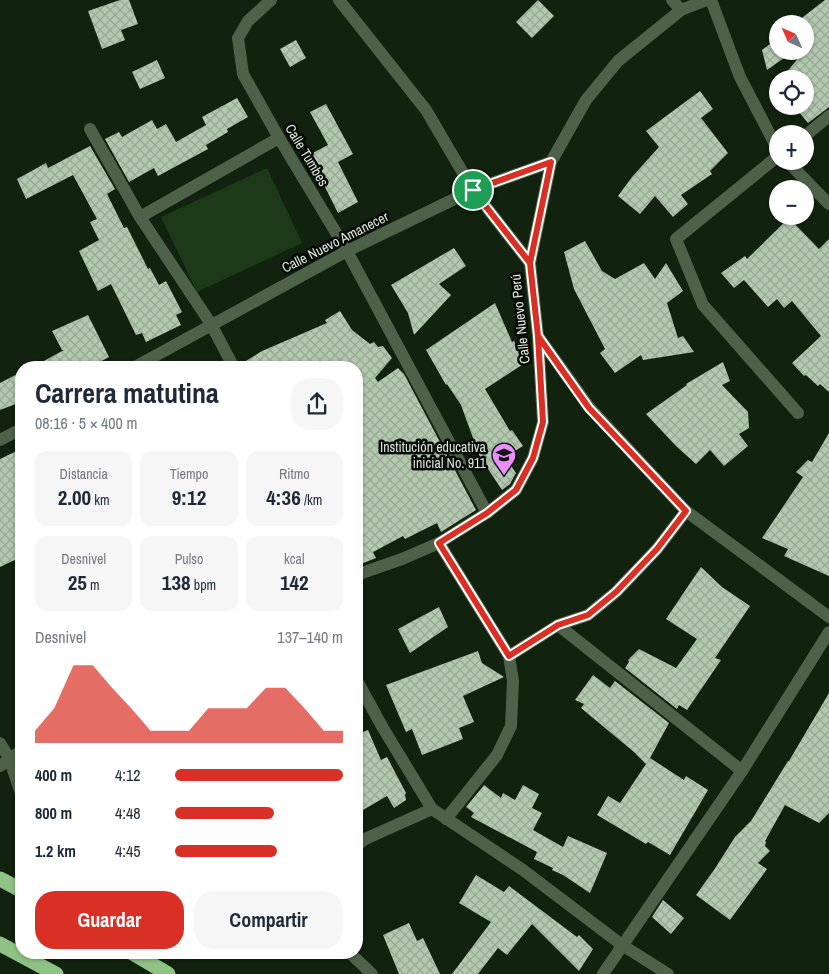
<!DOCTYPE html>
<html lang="es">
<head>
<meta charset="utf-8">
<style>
	:root { --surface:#fff; --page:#f6f6f7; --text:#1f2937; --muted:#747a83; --accent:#d93025 }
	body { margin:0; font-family:"Archivo Narrow",sans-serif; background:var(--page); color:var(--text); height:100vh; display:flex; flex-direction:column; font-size:19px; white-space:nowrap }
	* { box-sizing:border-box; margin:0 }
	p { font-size:16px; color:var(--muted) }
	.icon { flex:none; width:28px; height:28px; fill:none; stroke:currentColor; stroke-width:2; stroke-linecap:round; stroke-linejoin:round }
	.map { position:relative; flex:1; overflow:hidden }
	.side { position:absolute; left:15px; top:361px; width:348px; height:598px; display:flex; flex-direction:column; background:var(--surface); border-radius:20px; box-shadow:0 1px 4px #0004 }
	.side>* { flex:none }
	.needle { width:32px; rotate:315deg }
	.controls { position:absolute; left:769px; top:15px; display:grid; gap:10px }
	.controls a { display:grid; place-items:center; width:45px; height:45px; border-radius:50%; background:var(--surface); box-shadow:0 1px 4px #0004; font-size:25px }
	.pin { position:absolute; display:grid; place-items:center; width:42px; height:42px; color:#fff; margin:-21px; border:2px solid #fff; border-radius:50%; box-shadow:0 1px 5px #0007 }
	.round { display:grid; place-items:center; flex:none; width:52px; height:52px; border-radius:20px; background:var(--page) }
	.overview { display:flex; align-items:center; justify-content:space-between; height:85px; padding:0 20px }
	h1 { font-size:28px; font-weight:700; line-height:38px }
	.metrics { display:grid; grid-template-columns:repeat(3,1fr); gap:8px; height:85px; padding:5px 20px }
	.metrics div { display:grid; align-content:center; border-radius:12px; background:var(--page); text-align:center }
	.metrics b { font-size:21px; font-weight:700 }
	.metrics small { font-size:14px; font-weight:400 }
	.metrics p { font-size:14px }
	.chart { height:140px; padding:10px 20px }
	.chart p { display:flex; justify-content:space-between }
	.chart svg { width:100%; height:90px; margin-top:5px; fill:var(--accent); opacity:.7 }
	.action { display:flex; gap:10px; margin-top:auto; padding:10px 20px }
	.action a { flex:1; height:58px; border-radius:20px; background:var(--accent); color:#fff; font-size:20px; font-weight:700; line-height:58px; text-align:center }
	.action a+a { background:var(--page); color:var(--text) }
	ul { padding:0 20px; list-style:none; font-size:16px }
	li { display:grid; grid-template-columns:80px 60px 1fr; align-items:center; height:38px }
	li i { height:12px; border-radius:6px; background:var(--accent) }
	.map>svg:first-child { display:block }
	.green { fill:#1d3a18 }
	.building { fill:url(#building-cross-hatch) }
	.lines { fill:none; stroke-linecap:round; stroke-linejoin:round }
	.minor { stroke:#4d6249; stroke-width:12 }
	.highway { stroke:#8fc285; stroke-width:15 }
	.route-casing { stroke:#fff; stroke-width:10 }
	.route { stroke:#d93025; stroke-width:6 }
	.labels { text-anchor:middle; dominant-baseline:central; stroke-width:5; stroke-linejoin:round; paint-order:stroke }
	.street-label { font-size:14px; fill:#dbe7d9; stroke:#040903 }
	.poi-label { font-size:14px; fill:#dbe7d9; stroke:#040903; text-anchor:end }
</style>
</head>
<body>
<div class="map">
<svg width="829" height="974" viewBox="0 0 829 974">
	<defs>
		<pattern id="building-cross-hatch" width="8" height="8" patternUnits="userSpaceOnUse" patternTransform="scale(1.25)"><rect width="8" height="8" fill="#b3c9af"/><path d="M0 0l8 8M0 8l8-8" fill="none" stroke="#97a894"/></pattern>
	</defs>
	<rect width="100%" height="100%" fill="#11220e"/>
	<polygon class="green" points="267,168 302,243 197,292 161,217"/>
	<g class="building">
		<polygon points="120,0 129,0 138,24 121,30 125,40 102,49 88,11"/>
		<polygon points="538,0 554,16 532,38 516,22"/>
		<polygon points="825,0 829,0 829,107 808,123 794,106 805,106 805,79 781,79 810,44 807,42 805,43 805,24 794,24"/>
		<polygon points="778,38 778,51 794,51 767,70 762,50"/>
		<polygon points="296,40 306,58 290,67 280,49"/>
		<polygon points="157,60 165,78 140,89 132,72"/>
		<polygon points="700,91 713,109 701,118 728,153 710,171 712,174 681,195 688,204 673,217 655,196 640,214 618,196 632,177 659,147 646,131"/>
		<polygon points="237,98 248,117 227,129 228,132 206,145 208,149 158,176 154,168 129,182 105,139 119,132 122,137 152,120 157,129 166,124 176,142 206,125 202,117"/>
		<polygon points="326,104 353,154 338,162 358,202 338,213 309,155 328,145 310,112"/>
		<polygon points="90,146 115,189 107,194 124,228 127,227 148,269 150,268 159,285 166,281 182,312 176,315 181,325 146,342 142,333 136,335 111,284 98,291 79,251 99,240 90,222 97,219 73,175 26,199 17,179 46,163 48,168"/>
		<polygon points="789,218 819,249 829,239 829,392 820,384 818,386 806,375 804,376 792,363 821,336 792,301 784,308 777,299 768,307 744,280 734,288 721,273 745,256 747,259"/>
		<polygon points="585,241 602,271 615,279 644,263 655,279 666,263 683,291 667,303 678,338 683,336 694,352 643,360 641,355 615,373 600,353 605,349 574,289 564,252"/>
		<polygon points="454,248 466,266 439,284 451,295 414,335 408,313 391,285"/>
		<polygon points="495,303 512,342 514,341 525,363 485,389 510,431 512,430 523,446 505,457 516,473 510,484 502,490 480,457 461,405 447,384 446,385 426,350"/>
		<polygon points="340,311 352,330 370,344 374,342 378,347 383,346 392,358 375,378 378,382 398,368 404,374 476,510 441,532 437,523 405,539 403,536 373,552 376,558 356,566 356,368 242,368 241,364 262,351 327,323 325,320"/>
		<polygon points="88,315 109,357 88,368 31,368 64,350 62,350 52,331"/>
		<polygon points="723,362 730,381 722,385 748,412 749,428 739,434 748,446 724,466 710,450 696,464 676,446 646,414 687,385 686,384"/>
		<polygon points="21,372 21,402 0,410 0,383"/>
		<polygon points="829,433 829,576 784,556 788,549 762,538 803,477 796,472 808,460 812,462"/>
		<polygon points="21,449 21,557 0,567 0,459"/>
		<polygon points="701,567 722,587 750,606 715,658 721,660 687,710 679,705 677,709 625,668 629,662 628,660 639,649 676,668 697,639 666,619"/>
		<polygon points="439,607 448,627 410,653 398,629"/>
		<polygon points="478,651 482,663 504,677 463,696 474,722 459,728 463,739 422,755 412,729 406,732 386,685"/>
		<polygon points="593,675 610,688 615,681 669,723 650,758 684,780 686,776 708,790 670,855 648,842 646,844 597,815 608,796 620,803 646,764 634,752 581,708 584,704 575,700"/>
		<polygon points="829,693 829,813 819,823 785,805 765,841 766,842 765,846 770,851 758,863 767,869 730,920 696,895 714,870 735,837 751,821 788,761 789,761"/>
		<polygon points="368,730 381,760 387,757 406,793 405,795 406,800 394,808 387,796 356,814 356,735"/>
		<polygon points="484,785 501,798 503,793 515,800 523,785 539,794 532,808 542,813 533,830 563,847 568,836 607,853 590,893 563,875 552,870 553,868 534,859 537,852 471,817 474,813 466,807"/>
		<polygon points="476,875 504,892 509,886 577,937 579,935 593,949 579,971 532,924 507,955 498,948 478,974 452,974 491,922 459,903"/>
		<polygon points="663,900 684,918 671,934 652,917"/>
		<polygon points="409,923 417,941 423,938 440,974 399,974 383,935"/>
	</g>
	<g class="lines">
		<g class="minor">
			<polyline points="271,0 248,21 238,38 243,74 279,138 347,251 487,513"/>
			<polyline points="339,0 426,110 473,190 551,162"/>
			<polyline points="672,0 681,10"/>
			<polyline points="711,0 740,77 778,150"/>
			<polyline points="90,129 140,217"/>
			<polyline points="805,136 829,116"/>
			<polyline points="778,156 676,239 703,305 798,413"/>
			<polyline points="787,161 829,204"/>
			<polyline points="538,336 589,407 686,511 829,617"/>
			<polyline points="133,368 347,251 473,190 530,263"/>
			<polyline points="234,368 211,324 140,217 279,138"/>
			<polyline points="0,440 21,429"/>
			<polyline points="439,543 509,656"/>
			<polyline points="356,575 402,559 439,543 487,513 516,490 533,458 543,422 538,336 530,263 551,162 586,100 618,61 681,10 707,0"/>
			<polyline points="558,625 742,771"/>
			<polyline points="356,679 383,728 432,809 523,870 622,945 668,974"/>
			<polyline points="0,743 9,758 21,793"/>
			<polyline points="0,766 21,751"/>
			<polyline points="446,819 497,755 511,726 513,681 509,656 558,625 588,615 616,592 657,549 686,511"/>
			<polyline points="356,846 365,839 432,809"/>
			<polyline points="349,952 372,974"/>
			<polyline points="603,974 742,771 829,632"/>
		</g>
		<g class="highway">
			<polyline points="0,879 21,890"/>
			<polyline points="0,944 56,974"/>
			<polyline points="131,952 168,974"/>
		</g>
	</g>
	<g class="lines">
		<defs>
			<polyline id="route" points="473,190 530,263 538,336 543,422 533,458 516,490 487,513 439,543 509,656 558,625 588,615 616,592 657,549 686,511 589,408 538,336 530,263 551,162 473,190"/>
		</defs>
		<use href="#route" class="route-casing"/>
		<use href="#route" class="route"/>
	</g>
	<defs>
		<symbol id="school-pin" viewBox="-11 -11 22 30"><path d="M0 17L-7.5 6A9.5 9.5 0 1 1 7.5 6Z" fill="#ea8dfd" stroke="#040903"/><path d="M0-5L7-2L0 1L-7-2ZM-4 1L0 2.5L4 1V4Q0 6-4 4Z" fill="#111"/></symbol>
	</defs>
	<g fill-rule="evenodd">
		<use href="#school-pin" x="490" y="441" width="28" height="38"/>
	</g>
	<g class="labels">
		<g class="street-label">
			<text transform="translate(307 155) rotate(59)">Calle Tumbes</text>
			<text transform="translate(335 242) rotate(-27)">Calle Nuevo Amanecer</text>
			<text transform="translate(520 319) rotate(-96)">Calle Nuevo Perú</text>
		</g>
		<g class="poi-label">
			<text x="486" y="447">Institución educativa<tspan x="486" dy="16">inicial No. 911</tspan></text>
		</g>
	</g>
</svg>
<div class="controls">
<a><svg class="needle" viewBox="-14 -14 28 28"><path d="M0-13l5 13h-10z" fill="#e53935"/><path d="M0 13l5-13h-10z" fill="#747a83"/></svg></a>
<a><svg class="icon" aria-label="locate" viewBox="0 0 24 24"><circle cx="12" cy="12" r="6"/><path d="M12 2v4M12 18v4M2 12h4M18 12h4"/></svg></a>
<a>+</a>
<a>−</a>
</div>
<div class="pin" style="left:473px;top:190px;background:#1e9e55"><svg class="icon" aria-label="arrive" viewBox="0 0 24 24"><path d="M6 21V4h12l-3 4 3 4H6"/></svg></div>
<section class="side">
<div class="overview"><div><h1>Carrera matutina</h1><p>08:16 · 5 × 400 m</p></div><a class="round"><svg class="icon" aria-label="share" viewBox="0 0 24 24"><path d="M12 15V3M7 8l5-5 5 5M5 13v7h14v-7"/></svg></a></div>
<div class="metrics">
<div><p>Distancia</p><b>2.00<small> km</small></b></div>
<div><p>Tiempo</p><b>9:12</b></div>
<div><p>Ritmo</p><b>4:36<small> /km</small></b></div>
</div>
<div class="metrics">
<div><p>Desnivel</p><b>25<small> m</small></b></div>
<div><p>Pulso</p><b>138<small> bpm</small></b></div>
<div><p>kcal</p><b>142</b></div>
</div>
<div class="chart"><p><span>Desnivel</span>137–140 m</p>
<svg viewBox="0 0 160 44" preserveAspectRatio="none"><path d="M0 44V38L10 27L20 6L30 6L40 17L50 27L60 38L70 38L80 38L90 27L100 27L110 27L120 17L130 17L140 27L150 38L160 38V44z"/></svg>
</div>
<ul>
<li><b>400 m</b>4:12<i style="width:100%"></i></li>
<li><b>800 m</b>4:48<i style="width:59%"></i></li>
<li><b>1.2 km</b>4:45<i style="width:61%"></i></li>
</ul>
<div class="action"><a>Guardar</a><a>Compartir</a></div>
</section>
</div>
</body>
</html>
